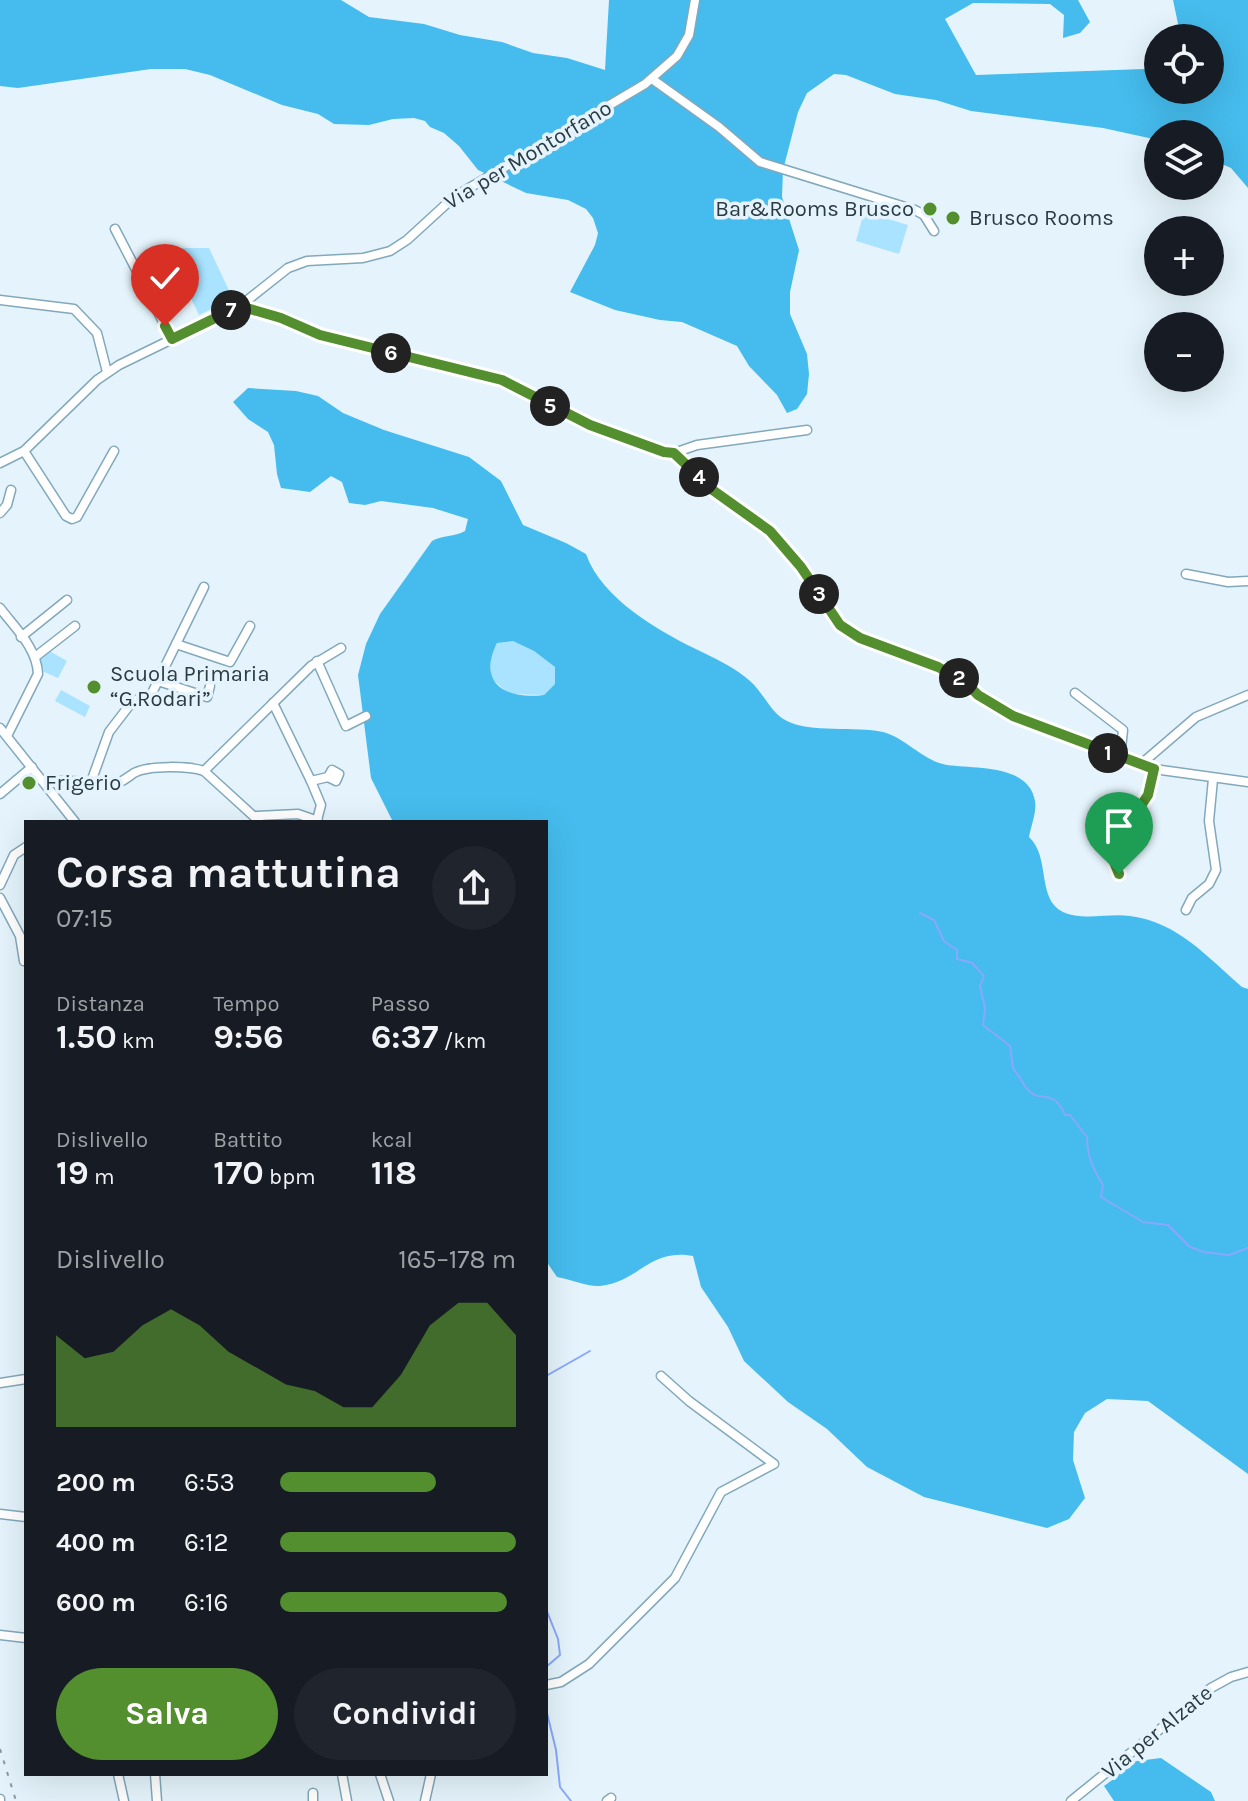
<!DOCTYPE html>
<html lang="it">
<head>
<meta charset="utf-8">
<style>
	:root { --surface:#171b24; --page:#20242c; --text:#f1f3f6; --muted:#9ea1a6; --accent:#538f2e }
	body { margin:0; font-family:Karla,sans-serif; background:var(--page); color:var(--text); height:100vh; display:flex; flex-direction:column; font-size:30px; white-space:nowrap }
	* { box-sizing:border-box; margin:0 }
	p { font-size:26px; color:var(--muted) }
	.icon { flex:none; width:44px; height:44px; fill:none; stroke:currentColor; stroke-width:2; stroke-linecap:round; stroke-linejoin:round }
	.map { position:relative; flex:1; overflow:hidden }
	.side { position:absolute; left:24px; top:820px; width:524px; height:956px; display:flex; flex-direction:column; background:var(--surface); border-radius:0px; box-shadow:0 8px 32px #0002 }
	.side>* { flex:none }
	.tools { position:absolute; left:1144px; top:24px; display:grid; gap:16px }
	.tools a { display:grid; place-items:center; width:80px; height:80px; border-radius:50%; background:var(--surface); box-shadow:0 8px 32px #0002; font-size:40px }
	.pin { position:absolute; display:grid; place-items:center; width:68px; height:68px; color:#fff; margin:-82px -34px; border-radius:50% 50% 50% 0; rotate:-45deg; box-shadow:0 0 8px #0007 }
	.pin .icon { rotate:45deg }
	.km { position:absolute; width:40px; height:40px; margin:-20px; border-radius:50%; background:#222; color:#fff; font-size:22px; line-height:40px; text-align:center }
	.round { display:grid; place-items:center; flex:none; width:84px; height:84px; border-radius:42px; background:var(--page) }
	.summary { display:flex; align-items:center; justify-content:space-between; height:136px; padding:0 32px }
	h1 { font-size:44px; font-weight:700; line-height:60px }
	.stats { display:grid; grid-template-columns:repeat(3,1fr); gap:12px; height:136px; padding:8px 32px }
	.stats div { display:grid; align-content:center }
	.stats b { font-size:34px; font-weight:700 }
	.stats small { font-size:22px; font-weight:400 }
	.stats p { font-size:22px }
	.chart { height:224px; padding:16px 32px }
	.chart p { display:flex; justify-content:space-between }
	.chart svg { width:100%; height:144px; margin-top:8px; fill:var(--accent); opacity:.7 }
	.primary-button { display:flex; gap:16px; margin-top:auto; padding:16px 32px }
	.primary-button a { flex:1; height:92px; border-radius:48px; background:var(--accent); color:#fff; font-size:32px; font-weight:700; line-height:92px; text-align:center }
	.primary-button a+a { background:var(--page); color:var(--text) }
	ul { padding:0 32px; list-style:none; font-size:26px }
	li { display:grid; grid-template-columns:128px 96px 1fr; align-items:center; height:60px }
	li i { height:20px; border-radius:10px; background:var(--accent) }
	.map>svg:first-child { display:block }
	.green { fill:#a9e3ff }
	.forest { fill:#45bced; fill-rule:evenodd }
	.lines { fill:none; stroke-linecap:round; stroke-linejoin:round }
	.stream { stroke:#88a8fb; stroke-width:2 }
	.minor-casing { stroke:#82a8bb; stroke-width:11 }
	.minor { stroke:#fff; stroke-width:8 }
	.rail { stroke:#8b9aa2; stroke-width:2; stroke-dasharray:4 8; stroke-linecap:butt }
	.route-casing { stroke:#fff; stroke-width:16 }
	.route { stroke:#538f2e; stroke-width:10 }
	.poi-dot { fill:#538f2e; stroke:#e5f4fc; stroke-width:3 }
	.labels { text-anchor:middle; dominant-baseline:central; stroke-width:7; stroke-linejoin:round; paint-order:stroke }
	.street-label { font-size:22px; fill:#2b3b42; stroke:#e5f4fc }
	.poi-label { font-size:22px; fill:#2b3b42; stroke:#e5f4fc; text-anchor:start }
</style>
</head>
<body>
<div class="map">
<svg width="1248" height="1801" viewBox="0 0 1248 1801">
	<rect width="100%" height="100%" fill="#e5f4fc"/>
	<g class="green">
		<polygon points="864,212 908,225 899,254 856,241"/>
		<polygon points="167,248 209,248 233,299 199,315"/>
		<polygon points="513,641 534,651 555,667 556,684 544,695 509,694 491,678 490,657 497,643"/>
		<polygon points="46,649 67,661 58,678 42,671 40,674 35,657"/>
		<polygon points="61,690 90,706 85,717 55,701"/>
	</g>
	<g class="forest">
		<polygon points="0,0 341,0 369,17 424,24 460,35 502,42 533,53 567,58 605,70 609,0 1078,0 1090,22 1080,33 1063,38 1064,15 1050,4 973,3 945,19 976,75 1144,69 1158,71 1158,90 1210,90 1210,38 1181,38 1173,0 1248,0 1248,188 1231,168 1210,159 1210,134 1158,134 1158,140 1103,128 971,111 936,100 895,94 846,75 834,74 807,93 798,112 783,170 782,197 799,250 790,292 790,314 807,354 809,374 807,394 797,409 787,413 777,395 749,366 737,346 682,322 660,320 615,310 570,292 595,245 598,233 593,218 586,209 568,200 526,193 478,170 459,146 444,133 430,127 425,121 414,118 393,119 369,125 334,124 318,114 282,105 210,75 185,69 151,69 18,88 0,86"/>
		<path d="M248 388 296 391 318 396 343 413 384 430 469 457 501 481 523 525 566 543 586 554C602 600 662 633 704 653 720 661 737 669 750 681 764 693 770 713 787 721 810 733 856 726 883 732 906 738 923 761 947 765 975 769 1029 764 1035 801 1037 811 1031 826 1029 837 1051 857 1036 899 1063 912 1083 921 1109 913 1130 916 1178 922 1207 957 1242 987L1248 989V1474L1148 1401 1107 1399 1085 1413 1074 1432 1073 1460 1085 1498 1069 1519 1047 1528 924 1497 867 1467 827 1429 788 1402 744 1361 728 1327 701 1287 693 1256C649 1248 639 1282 600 1286 588 1287 570 1279 557 1277L546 1261V822H393L371 778 358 675 366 644 380 614 432 541C443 535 454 537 465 531L468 519 433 508 381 501 365 505 349 503 342 482 331 476 310 492 281 488 277 474 274 445 268 432 248 419 233 402ZM513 641 534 651 555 667V684L544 695C505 700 477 683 497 643Z"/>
		<polygon points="1161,1758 1211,1792 1215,1801 1114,1801 1104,1786 1119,1775 1118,1772 1129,1762"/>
	</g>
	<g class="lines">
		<g class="stream">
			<path d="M920 913 934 920 944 941 957 950V959L972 963 984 976 980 986 985 1008 983 1025 1010 1046 1013 1069C1020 1075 1022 1084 1028 1090 1041 1104 1053 1087 1065 1115H1070L1087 1137C1087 1156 1093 1169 1103 1185L1101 1197 1143 1222 1168 1225 1190 1247 1204 1252 1229 1255 1248 1248"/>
			<polyline points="546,1376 590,1351"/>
			<polyline points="546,1609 558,1639 560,1655 546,1667"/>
			<polyline points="546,1709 556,1750 560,1787 571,1801"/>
		</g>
		<defs>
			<g id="minor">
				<polyline points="652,79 719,127 760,162 915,210 924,215 934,231"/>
				<polyline points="115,229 172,339"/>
				<polyline points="0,300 74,309 97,333 107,372"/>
				<polyline points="240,306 281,318 320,335 502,380 590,425 664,452 674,453 714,491 770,531 801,567 840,625 860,638 938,667 965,682 978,695 1013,716 1107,753 1154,769 1248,782"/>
				<polyline points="24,451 66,516 72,519 77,517 114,451"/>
				<polyline points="674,453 697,445 807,430"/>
				<polyline points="0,463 24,451 97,380 119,365 240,306 288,268 307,261 363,258 390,251 407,240 454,197 645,84 677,56 689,35 695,0"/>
				<polyline points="0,513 7,505 11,490"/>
				<polyline points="1186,574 1228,582 1248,581"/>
				<path d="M0 608C15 628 37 648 38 674L7 736"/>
				<polyline points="21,637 67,600"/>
				<polyline points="176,644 230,662 250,626"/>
				<polyline points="35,657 75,626"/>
				<polyline points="317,661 346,726 366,716"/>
				<polyline points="158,681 207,697 210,686"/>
				<polyline points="1075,693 1123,730 1120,758"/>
				<polyline points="273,703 311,781"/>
				<polyline points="0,728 75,822"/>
				<polyline points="1140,765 1196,717 1248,695"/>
				<polyline points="204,771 311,666 341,648"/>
				<path d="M43 780 118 783C125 780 128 777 134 773 149 765 189 766 204 771L260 822"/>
				<polyline points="91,782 109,732 132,702 152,693 204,587"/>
				<polyline points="0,794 32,767"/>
				<polyline points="257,816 298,814 318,821"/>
				<polyline points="317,820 321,805 311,781 328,777 336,781 339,774 332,770 328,777"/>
				<polyline points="1119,874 1110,852 1148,795 1154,769"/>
				<polyline points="0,885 14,855 26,847"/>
				<polyline points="0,898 20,936 24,961"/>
				<polyline points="1186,910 1192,898 1209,884 1216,870 1209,821 1213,779"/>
				<polyline points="0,1383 26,1379"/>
				<polyline points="0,1514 26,1517"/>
				<polyline points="0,1635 26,1638"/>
				<polyline points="546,1685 561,1682 589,1664 675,1578 721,1492 774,1464 689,1401 661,1376"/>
				<polyline points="118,1774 124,1801"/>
				<polyline points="155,1774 157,1801"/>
				<polyline points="342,1774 347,1801"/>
				<polyline points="380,1774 389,1801"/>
				<polyline points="313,1793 313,1801"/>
				<polyline points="0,1799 0,1801"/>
				<polyline points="425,1801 431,1774"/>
				<polyline points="607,1801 611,1798"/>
				<polyline points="1071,1801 1211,1688 1231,1677 1248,1672"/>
			</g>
		</defs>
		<use href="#minor" class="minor-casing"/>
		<use href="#minor" class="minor"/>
		<polyline class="rail" points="0,1749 16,1801"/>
	</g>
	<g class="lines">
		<defs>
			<polyline id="route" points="165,326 172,339 240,306 281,318 320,335 502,380 590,425 664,452 674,453 714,491 770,531 801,567 840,625 860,638 938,667 965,682 978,695 1013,716 1154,769 1148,795 1110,852 1119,874"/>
		</defs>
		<use href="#route" class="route-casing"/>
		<use href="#route" class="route"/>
	</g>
	<g class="poi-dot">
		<circle cx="930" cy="209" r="8"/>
		<circle cx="953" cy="218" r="8"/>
		<circle cx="94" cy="687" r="8"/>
		<circle cx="29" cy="783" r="8"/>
	</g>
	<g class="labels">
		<g class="street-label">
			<text transform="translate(528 155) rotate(-31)">Via per Montorfano</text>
			<text transform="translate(1157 1732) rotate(-39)">Via per Alzate</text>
		</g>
		<g class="poi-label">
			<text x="914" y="209" text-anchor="end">Bar&amp;Rooms Brusco</text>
			<text x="969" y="218">Brusco Rooms</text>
			<text x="110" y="674">Scuola Primaria<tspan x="110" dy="25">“G.Rodari”</tspan></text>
			<text x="45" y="783">Frigerio</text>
		</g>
	</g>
</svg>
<div class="tools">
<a><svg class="icon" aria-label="locate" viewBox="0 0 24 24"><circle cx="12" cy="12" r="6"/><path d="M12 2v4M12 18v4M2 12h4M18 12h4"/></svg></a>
<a><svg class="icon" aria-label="layers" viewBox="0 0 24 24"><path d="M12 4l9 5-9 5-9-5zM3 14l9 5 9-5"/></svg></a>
<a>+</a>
<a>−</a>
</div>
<div class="pin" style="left:1119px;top:874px;background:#1e9e55"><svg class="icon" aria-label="arrive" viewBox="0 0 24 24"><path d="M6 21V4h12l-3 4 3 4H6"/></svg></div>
<div class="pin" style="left:165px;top:326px;background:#d93025"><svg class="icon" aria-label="check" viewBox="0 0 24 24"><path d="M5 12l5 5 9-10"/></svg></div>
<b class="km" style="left:1108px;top:753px">1</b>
<b class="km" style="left:959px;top:678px">2</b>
<b class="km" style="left:819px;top:594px">3</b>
<b class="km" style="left:699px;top:477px">4</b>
<b class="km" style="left:550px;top:406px">5</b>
<b class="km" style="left:391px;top:353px">6</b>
<b class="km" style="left:231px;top:310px">7</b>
<section class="side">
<div class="summary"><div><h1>Corsa mattutina</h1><p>07:15</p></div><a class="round"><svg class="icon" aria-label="share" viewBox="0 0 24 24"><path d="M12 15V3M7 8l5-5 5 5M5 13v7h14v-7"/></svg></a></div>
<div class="stats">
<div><p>Distanza</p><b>1.50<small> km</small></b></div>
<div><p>Tempo</p><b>9:56</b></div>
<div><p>Passo</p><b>6:37<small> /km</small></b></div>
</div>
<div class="stats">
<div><p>Dislivello</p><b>19<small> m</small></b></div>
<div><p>Battito</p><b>170<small> bpm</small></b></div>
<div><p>kcal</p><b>118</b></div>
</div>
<div class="chart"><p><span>Dislivello</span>165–178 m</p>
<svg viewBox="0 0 160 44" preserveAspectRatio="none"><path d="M0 44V16L10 23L20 21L30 13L40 8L50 13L60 21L70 26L80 31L90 33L100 38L110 38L120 28L130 13L140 6L150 6L160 16V44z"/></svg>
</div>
<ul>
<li><b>200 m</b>6:53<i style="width:66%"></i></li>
<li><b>400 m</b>6:12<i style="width:100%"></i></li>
<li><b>600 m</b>6:16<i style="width:96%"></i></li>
</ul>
<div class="primary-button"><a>Salva</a><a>Condividi</a></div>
</section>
</div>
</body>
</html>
